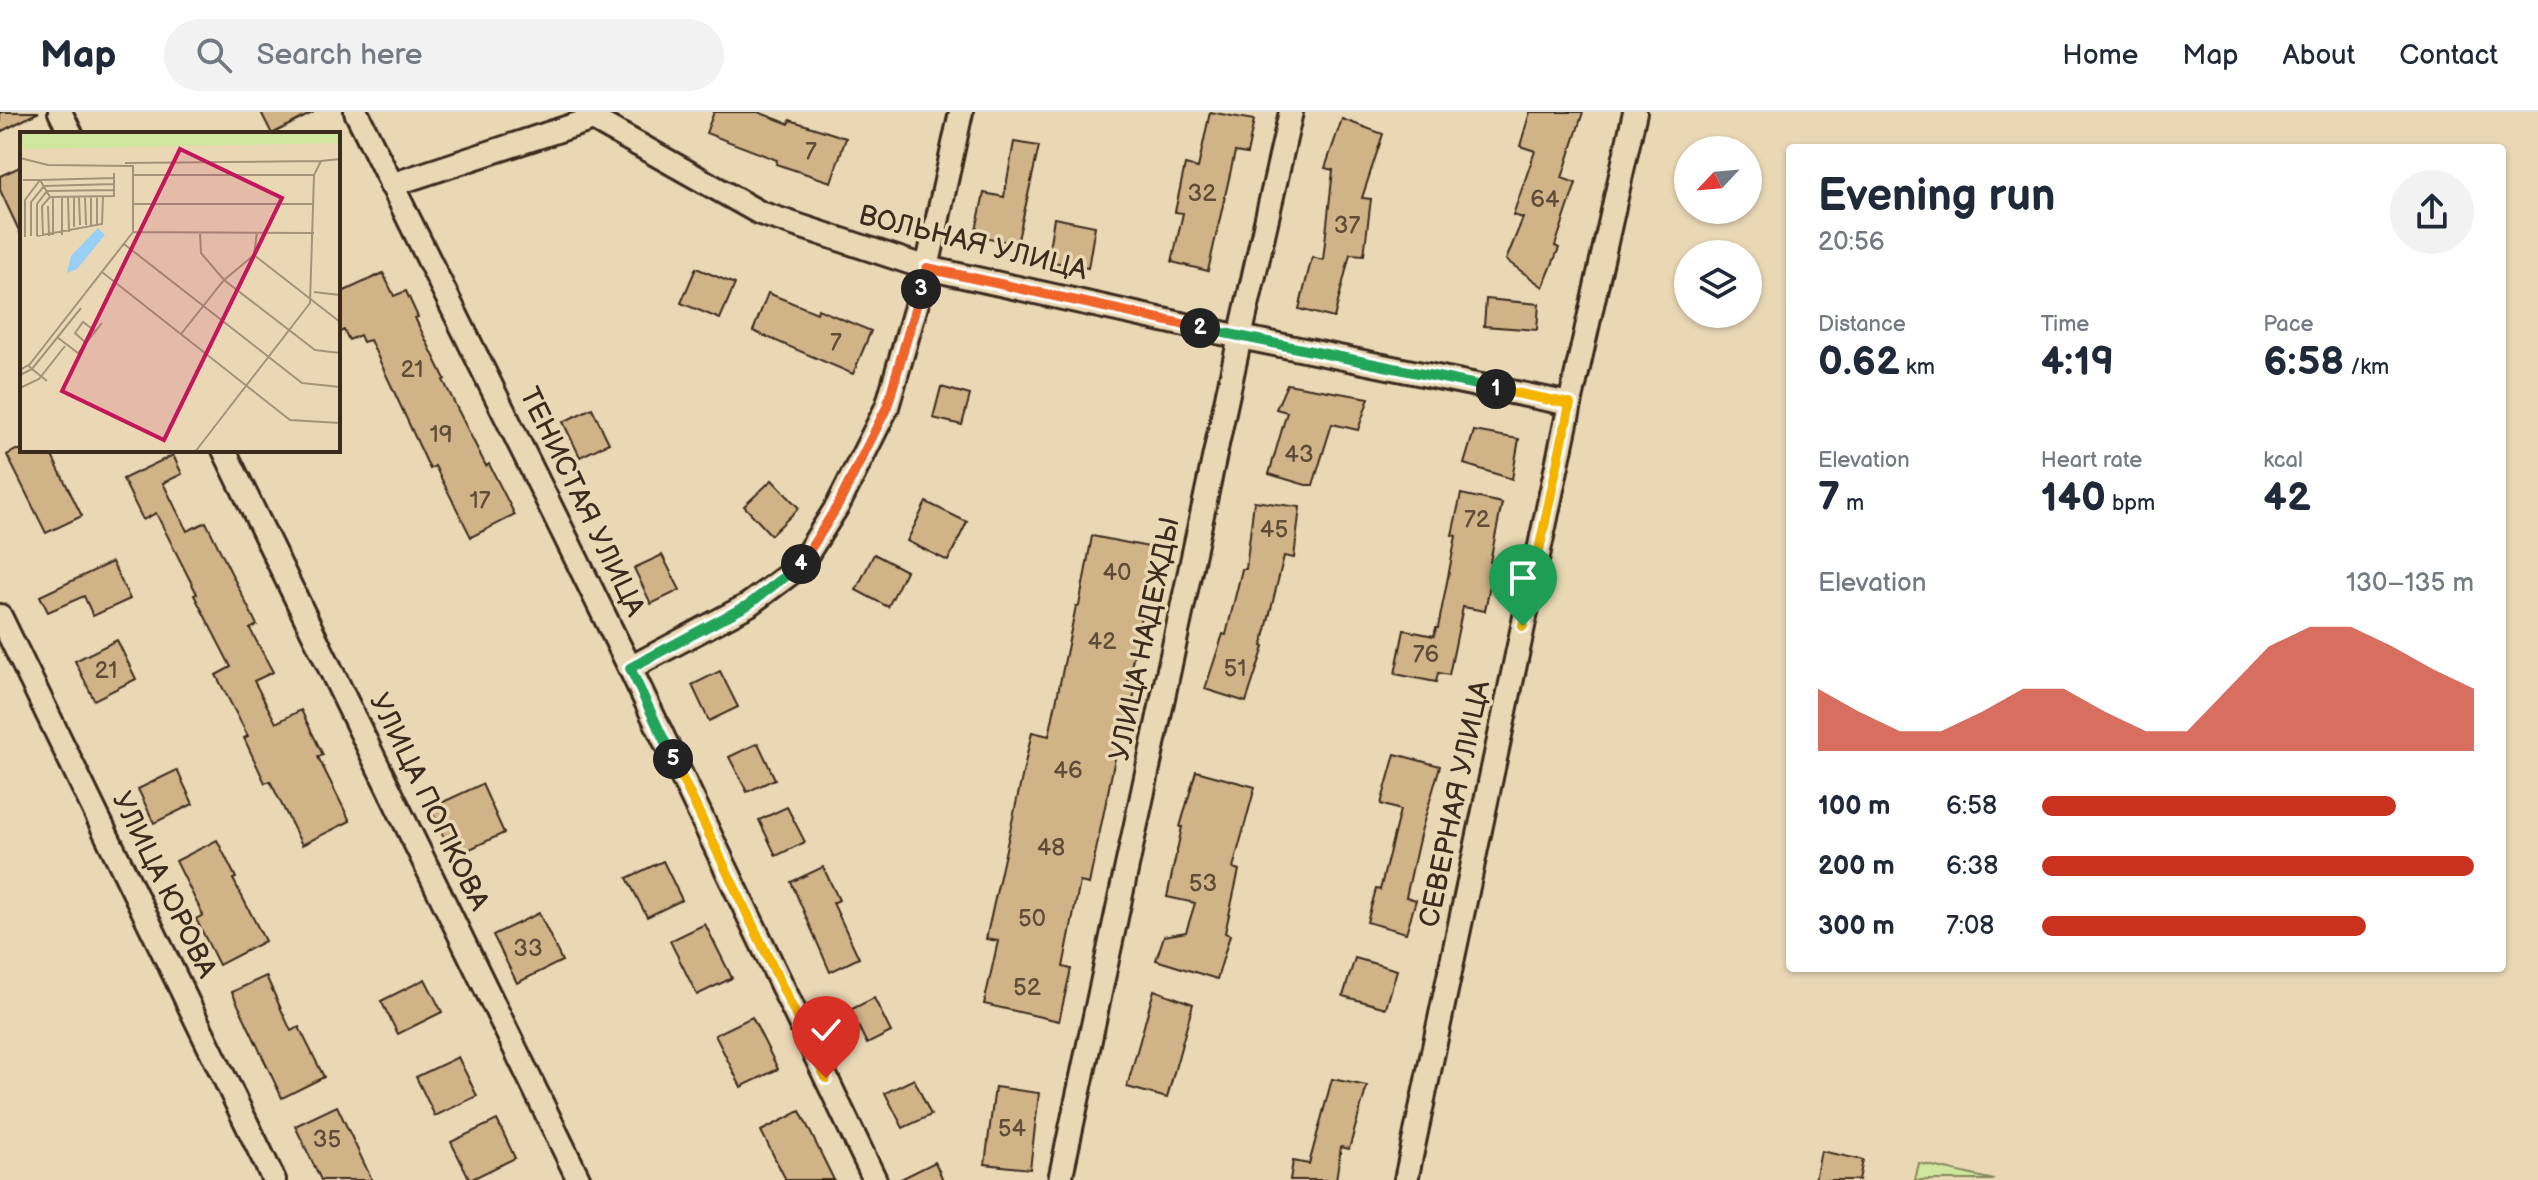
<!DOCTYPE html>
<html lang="en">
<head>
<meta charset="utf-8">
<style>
	:root { --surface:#fff; --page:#f2f2f3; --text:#1f2937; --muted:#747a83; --line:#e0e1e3; --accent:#c8321e }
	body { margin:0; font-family:"Balsamiq Sans",sans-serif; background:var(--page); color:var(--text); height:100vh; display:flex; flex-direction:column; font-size:30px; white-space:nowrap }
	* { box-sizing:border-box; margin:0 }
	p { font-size:26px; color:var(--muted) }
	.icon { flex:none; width:44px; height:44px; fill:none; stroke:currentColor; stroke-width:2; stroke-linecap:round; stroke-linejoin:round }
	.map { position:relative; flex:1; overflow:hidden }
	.panel { position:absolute; left:1786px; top:32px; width:720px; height:828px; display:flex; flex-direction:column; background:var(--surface); border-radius:8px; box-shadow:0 2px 6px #0004 }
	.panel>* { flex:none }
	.needle { width:52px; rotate:244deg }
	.controls { position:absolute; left:1674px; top:24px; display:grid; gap:16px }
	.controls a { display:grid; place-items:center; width:88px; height:88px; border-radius:50%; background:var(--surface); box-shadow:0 2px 6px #0004; font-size:40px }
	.pin { position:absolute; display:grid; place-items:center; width:68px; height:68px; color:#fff; margin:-82px -34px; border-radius:50% 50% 50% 0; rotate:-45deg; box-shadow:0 0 8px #0007 }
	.pin .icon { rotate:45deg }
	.km { position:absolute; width:40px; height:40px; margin:-20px; border-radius:50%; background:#222; color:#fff; font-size:22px; line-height:40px; text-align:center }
	.round { display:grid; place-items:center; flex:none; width:84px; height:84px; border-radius:42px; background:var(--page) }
	.head { display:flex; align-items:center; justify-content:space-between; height:136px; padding:0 32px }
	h1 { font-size:44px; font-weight:800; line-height:60px }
	.figures { display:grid; grid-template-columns:repeat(3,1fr); gap:12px; height:136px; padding:8px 32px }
	.figures div { display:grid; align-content:center }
	.figures b { font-size:40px; font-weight:800 }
	.figures small { font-size:22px; font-weight:400 }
	.figures p { font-size:22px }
	.chart { height:224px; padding:16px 32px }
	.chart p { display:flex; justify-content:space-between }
	.chart svg { width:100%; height:144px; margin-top:8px; fill:var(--accent); opacity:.7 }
	ul { padding:0 32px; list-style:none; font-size:26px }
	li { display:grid; grid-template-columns:128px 96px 1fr; align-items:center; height:60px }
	li i { height:20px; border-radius:10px; background:var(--accent) }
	header { display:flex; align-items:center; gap:48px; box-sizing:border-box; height:112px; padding:0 40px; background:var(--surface); border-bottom:2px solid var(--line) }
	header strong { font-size:38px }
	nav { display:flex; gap:44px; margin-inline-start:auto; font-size:28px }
	.search { width:560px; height:72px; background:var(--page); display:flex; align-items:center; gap:20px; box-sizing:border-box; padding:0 28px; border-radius:44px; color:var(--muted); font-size:30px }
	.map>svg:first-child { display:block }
	.green { fill:#cfe79d; stroke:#85885e; stroke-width:2 }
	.building { fill:#d0b488; stroke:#3b2a1e; stroke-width:2 }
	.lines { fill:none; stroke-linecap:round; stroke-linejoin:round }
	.minor-casing { stroke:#3b2a1e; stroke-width:28 }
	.minor { stroke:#ead8b5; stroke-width:22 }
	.split-1-casing { stroke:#fff; stroke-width:16 }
	.split-2-casing { stroke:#fff; stroke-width:16 }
	.split-3-casing { stroke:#fff; stroke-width:16 }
	.split-4-casing { stroke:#fff; stroke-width:16 }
	.split-5-casing { stroke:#fff; stroke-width:16 }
	.split-6-casing { stroke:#fff; stroke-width:16 }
	.split-1 { stroke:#f5b400; stroke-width:10 }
	.split-2 { stroke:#22a559; stroke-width:10 }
	.split-3 { stroke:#f0652b; stroke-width:10 }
	.split-4 { stroke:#f0652b; stroke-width:10 }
	.split-5 { stroke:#22a559; stroke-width:10 }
	.split-6 { stroke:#f5b400; stroke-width:10 }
	.labels { text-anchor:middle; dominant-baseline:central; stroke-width:7; stroke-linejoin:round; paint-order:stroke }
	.number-label { font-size:24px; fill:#604c38 }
	.street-label { font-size:28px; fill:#3b2a1e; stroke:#ead8b5 }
	.inset-road { fill:none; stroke:#a49279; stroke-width:2 }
	.view { fill:#c2185b; fill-opacity:0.15; stroke:#c2185b; stroke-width:4 }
	.inset-edge { fill:none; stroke:#3b2a1e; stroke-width:4 }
</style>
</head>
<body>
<header>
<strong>Map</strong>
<div class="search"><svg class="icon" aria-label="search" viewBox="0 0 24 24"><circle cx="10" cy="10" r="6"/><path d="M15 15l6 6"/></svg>Search here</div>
<nav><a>Home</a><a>Map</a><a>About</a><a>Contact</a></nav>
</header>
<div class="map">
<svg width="2538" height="1068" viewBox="0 0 2538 1068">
	<rect width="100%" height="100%" fill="#ead8b5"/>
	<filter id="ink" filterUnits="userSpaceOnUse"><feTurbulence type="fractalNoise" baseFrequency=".0125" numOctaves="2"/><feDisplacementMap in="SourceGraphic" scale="16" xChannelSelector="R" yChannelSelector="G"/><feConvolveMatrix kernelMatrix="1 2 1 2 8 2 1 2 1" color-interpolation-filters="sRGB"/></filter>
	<g filter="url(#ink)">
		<polygon class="green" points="1919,1051 1994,1068 1915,1068"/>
		<g class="building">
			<polygon points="0,0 39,0 0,20"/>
			<polygon points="261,0 314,0 272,22"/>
			<polygon points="714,0 758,0 789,12 790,8 846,26 831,70 776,52 777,48 706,21"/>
			<polygon points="1210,0 1254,8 1247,42 1235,40 1208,159 1172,150 1183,101 1175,100 1185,53 1198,56"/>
			<polygon points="1530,0 1583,0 1562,66 1576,71 1555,134 1559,136 1543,175 1506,148 1523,106 1513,103 1535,39 1520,34"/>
			<polygon points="1342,7 1383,22 1362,86 1371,87 1364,143 1350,142 1334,206 1299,197 1312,145 1323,148 1333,58 1325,56"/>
			<polygon points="1014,30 1039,34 1017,132 975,123 984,81 1004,85"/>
			<polygon points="22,54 22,125 0,78 0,64"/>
			<polygon points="1054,106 1095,114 1088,156 1047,149"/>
			<polygon points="696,156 735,172 720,207 681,191"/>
			<polygon points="383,161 394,184 406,179 418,205 415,206 445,267 443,268 486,354 489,352 515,403 471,425 435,354 430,357 370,228 363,230 360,223 349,228 344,218 338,221 338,182"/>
			<polygon points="768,181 817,201 818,197 871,219 853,262 753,219"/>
			<polygon points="1486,187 1539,192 1537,218 1484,214"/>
			<polygon points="1287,272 1369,286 1358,318 1332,312 1313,373 1306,373 1269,362 1287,300 1276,297"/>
			<polygon points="941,275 970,283 962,313 933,306"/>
			<polygon points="592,296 609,331 580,345 563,310"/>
			<polygon points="1474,319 1519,327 1512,367 1464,352"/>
			<polygon points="16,338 49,338 82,404 46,421 7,343"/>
			<polygon points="173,343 182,362 163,371 187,419 206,410 257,513 250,517 273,560 254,569 276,611 301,598 323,643 318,645 350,709 302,733 270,669 265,671 244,626 248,624 216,563 231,555 194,483 197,482 156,401 143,408 123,367"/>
			<polygon points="772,368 799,396 771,423 744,394"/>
			<polygon points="1461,382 1502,391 1490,450 1494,451 1485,499 1463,495 1449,563 1438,561 1436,570 1395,562 1404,518 1434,524 1436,516 1438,516 1456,424 1452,423"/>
			<polygon points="1254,389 1300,395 1294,446 1284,444 1262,534 1264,535 1246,590 1205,577 1223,522 1226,523 1242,457 1246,457"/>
			<polygon points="926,390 967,410 948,449 907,429"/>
			<polygon points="1092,424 1154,436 1127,577 1135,579 1124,628 1119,627 1089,772 1080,770 1063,855 1071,857 1059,909 984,892 998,829 986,827 1032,620 1049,624 1076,494 1079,494"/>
			<polygon points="874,442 906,459 888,495 856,478"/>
			<polygon points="662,443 680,478 651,492 634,456"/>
			<polygon points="112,450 130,487 93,504 84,484 48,500 40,484"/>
			<polygon points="117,528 136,567 94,588 75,549"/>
			<polygon points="720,559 738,595 709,609 692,573"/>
			<polygon points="758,631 775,667 747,680 729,645"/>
			<polygon points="1395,642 1440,654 1420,723 1406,785 1416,788 1406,821 1367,810 1376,777 1380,778 1400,698 1381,692"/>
			<polygon points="177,658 193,692 154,711 138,677"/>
			<polygon points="1196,659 1255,675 1233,756 1239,758 1225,821 1230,823 1217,867 1156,848 1164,824 1186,820 1195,791 1167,785 1182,715 1180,715"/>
			<polygon points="482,672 504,721 453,745 430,696"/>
			<polygon points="787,695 805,730 776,744 759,708"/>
			<polygon points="217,728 236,766 233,767 265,829 219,853 196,807 203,803 176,749"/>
			<polygon points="663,749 682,788 647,805 627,766"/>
			<polygon points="823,755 839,788 833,791 859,846 830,860 791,770"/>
			<polygon points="539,801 562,849 517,871 493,823"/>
			<polygon points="705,812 732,866 697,883 670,829"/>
			<polygon points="1355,846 1397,858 1386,896 1343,884"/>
			<polygon points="266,864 291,919 299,915 324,965 282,986 232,880"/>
			<polygon points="425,867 442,900 398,922 381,889"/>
			<polygon points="1154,878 1193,892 1167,986 1127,975"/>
			<polygon points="874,886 891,920 867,932 850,898"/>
			<polygon points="752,905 778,957 741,975 715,923"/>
			<polygon points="458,945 477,984 435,1004 416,965"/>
			<polygon points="914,967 931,1003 903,1016 885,981"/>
			<polygon points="1332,967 1367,974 1349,1037 1341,1035 1336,1068 1290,1068 1293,1049 1309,1052"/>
			<polygon points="995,975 1039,981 1030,1057 985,1052"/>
			<polygon points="337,994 372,1068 321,1068 295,1014"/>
			<polygon points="800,999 834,1068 786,1068 761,1019"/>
			<polygon points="497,1008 515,1046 470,1068 451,1030"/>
			<polygon points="1821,1039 1863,1048 1859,1068 1815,1068"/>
			<polygon points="935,1050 943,1068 899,1068"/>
		</g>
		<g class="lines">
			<defs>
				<g id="minor">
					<polyline points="60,0 71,22"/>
					<polyline points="356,0 630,556 875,1068"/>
					<polyline points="391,73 593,7 760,101 927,156 1240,225 1570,292"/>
					<polyline points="224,338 579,1068"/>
					<polyline points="0,504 274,1068"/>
					<polyline points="630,556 748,493 799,455 838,393 887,295 927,156 961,0"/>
					<polyline points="1060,1068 1240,225 1291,0"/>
					<polyline points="1406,1068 1570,292 1635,0"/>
				</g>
			</defs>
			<use href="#minor" class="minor-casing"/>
			<use href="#minor" class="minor"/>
		</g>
	</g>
	<g class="lines" filter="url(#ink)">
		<defs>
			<polyline id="split-1" points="1496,277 1570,292 1523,514"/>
			<polyline id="split-2" points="1200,216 1496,277"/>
			<polyline id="split-3" points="921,177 927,156 1200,216"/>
			<polyline id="split-4" points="801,452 838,393 887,295 921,177"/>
			<polyline id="split-5" points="673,647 630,556 748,493 801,452"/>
			<polyline id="split-6" points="673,647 826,966"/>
		</defs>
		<use href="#split-1" class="split-1-casing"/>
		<use href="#split-2" class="split-2-casing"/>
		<use href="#split-3" class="split-3-casing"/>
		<use href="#split-4" class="split-4-casing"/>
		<use href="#split-5" class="split-5-casing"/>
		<use href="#split-6" class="split-6-casing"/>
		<use href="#split-1" class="split-1"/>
		<use href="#split-2" class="split-2"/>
		<use href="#split-3" class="split-3"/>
		<use href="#split-4" class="split-4"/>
		<use href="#split-5" class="split-5"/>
		<use href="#split-6" class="split-6"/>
	</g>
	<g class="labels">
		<g class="number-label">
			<text x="811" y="39">7</text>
			<text x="1202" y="81">32</text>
			<text x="1545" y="87">64</text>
			<text x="1347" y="113">37</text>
			<text x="836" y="230">7</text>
			<text x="412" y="257">21</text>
			<text x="441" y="322">19</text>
			<text x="1299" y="342">43</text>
			<text x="480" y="388">17</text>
			<text x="1477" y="407">72</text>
			<text x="1274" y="417">45</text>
			<text x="1117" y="460">40</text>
			<text x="1102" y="529">42</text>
			<text x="1426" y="542">76</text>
			<text x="1235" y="556">51</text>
			<text x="106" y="558">21</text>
			<text x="1068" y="658">46</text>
			<text x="1051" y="735">48</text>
			<text x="1203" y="771">53</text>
			<text x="1032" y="806">50</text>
			<text x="528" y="836">33</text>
			<text x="1027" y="875">52</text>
			<text x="1012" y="1016">54</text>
			<text x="327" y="1027">35</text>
		</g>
		<g class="street-label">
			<text transform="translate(973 131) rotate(14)">ВОЛЬНАЯ УЛИЦА</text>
			<text transform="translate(582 390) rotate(64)">ТЕНИСТАЯ УЛИЦА</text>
			<text transform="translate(1145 527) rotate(-78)">УЛИЦА НАДЕЖДЫ</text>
			<text transform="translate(429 690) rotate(64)">УЛИЦА ПОПКОВА</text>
			<text transform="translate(1455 692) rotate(-78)">СЕВЕРНАЯ УЛИЦА</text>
			<text transform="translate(164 773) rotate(64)">УЛИЦА ЮРОВА</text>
		</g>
	</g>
	<g transform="translate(20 20)">
		<rect width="320" height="320" fill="#ead8b5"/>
		<path d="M3 0H320V11L2 17Z" fill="#cfe79d"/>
		<path d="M78 96 85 103 57 137 47 141 51 124Z" fill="#97cff6"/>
		<path class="inset-road" d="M0 26 28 33 113 34V100L10 232 0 238M105 31 301 29M113 43H294M3 48H20L30 65 94 64V41M71 64V93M77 64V92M33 65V103M42 65V103M48 65 49 100M54 65V95M59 65 60 93M65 65 66 93M113 72H294M28 74 29 104M113 100 294 101M180 101 181 121 204 148 295 218 320 221M11 104V70L24 54 94 52M17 104V72L27 59 94 58M17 104 82 92 83 64M23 104 22 74 30 65M5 105V68L20 48 94 46M104 112 282 251 320 255M234 123 320 190M82 140 270 288 320 291M294 160 320 163M161 202 204 148 234 123 237 100M37 205 58 221 82 191M66 211 55 201 63 190 75 199M8 233 12 237 61 176M0 243 12 237 27 249M0 256 19 247 45 214M175 320 290 171 294 43 301 29 320 27"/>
		<path class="view" d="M160 17 262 66 144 308 42 259Z"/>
		<rect width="320" height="320" class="inset-edge"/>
	</g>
</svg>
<div class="controls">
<a><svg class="needle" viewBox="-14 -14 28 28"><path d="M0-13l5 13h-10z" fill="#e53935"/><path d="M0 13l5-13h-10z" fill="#747a83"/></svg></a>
<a><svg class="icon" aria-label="layers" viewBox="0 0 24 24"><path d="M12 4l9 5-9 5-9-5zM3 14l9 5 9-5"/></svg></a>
</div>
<div class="pin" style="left:1523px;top:514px;background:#1e9e55"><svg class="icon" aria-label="arrive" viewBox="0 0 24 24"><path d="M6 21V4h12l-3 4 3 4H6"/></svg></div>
<div class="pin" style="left:826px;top:966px;background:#d93025"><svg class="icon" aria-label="check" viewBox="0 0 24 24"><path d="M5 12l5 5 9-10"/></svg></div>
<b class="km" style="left:1496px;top:277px">1</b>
<b class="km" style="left:1200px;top:216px">2</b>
<b class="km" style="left:921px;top:177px">3</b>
<b class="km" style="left:801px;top:452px">4</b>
<b class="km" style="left:673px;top:647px">5</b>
<section class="panel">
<div class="head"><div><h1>Evening run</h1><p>20:56</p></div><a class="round"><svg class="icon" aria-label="share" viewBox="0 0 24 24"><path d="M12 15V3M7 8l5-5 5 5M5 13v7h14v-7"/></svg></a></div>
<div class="figures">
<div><p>Distance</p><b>0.62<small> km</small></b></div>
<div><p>Time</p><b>4:19</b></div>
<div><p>Pace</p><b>6:58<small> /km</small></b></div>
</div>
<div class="figures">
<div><p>Elevation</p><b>7<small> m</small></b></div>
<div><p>Heart rate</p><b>140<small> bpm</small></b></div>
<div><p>kcal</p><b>42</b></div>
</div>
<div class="chart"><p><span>Elevation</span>130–135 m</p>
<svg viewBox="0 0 160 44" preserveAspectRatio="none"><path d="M0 44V25L10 32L20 38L30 38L40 32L50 25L60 25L70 32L80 38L90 38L100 25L110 12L120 6L130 6L140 12L150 19L160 25V44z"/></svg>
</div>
<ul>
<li><b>100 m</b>6:58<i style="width:82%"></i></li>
<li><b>200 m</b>6:38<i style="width:100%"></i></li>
<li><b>300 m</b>7:08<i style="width:75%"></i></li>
</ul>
</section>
</div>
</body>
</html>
